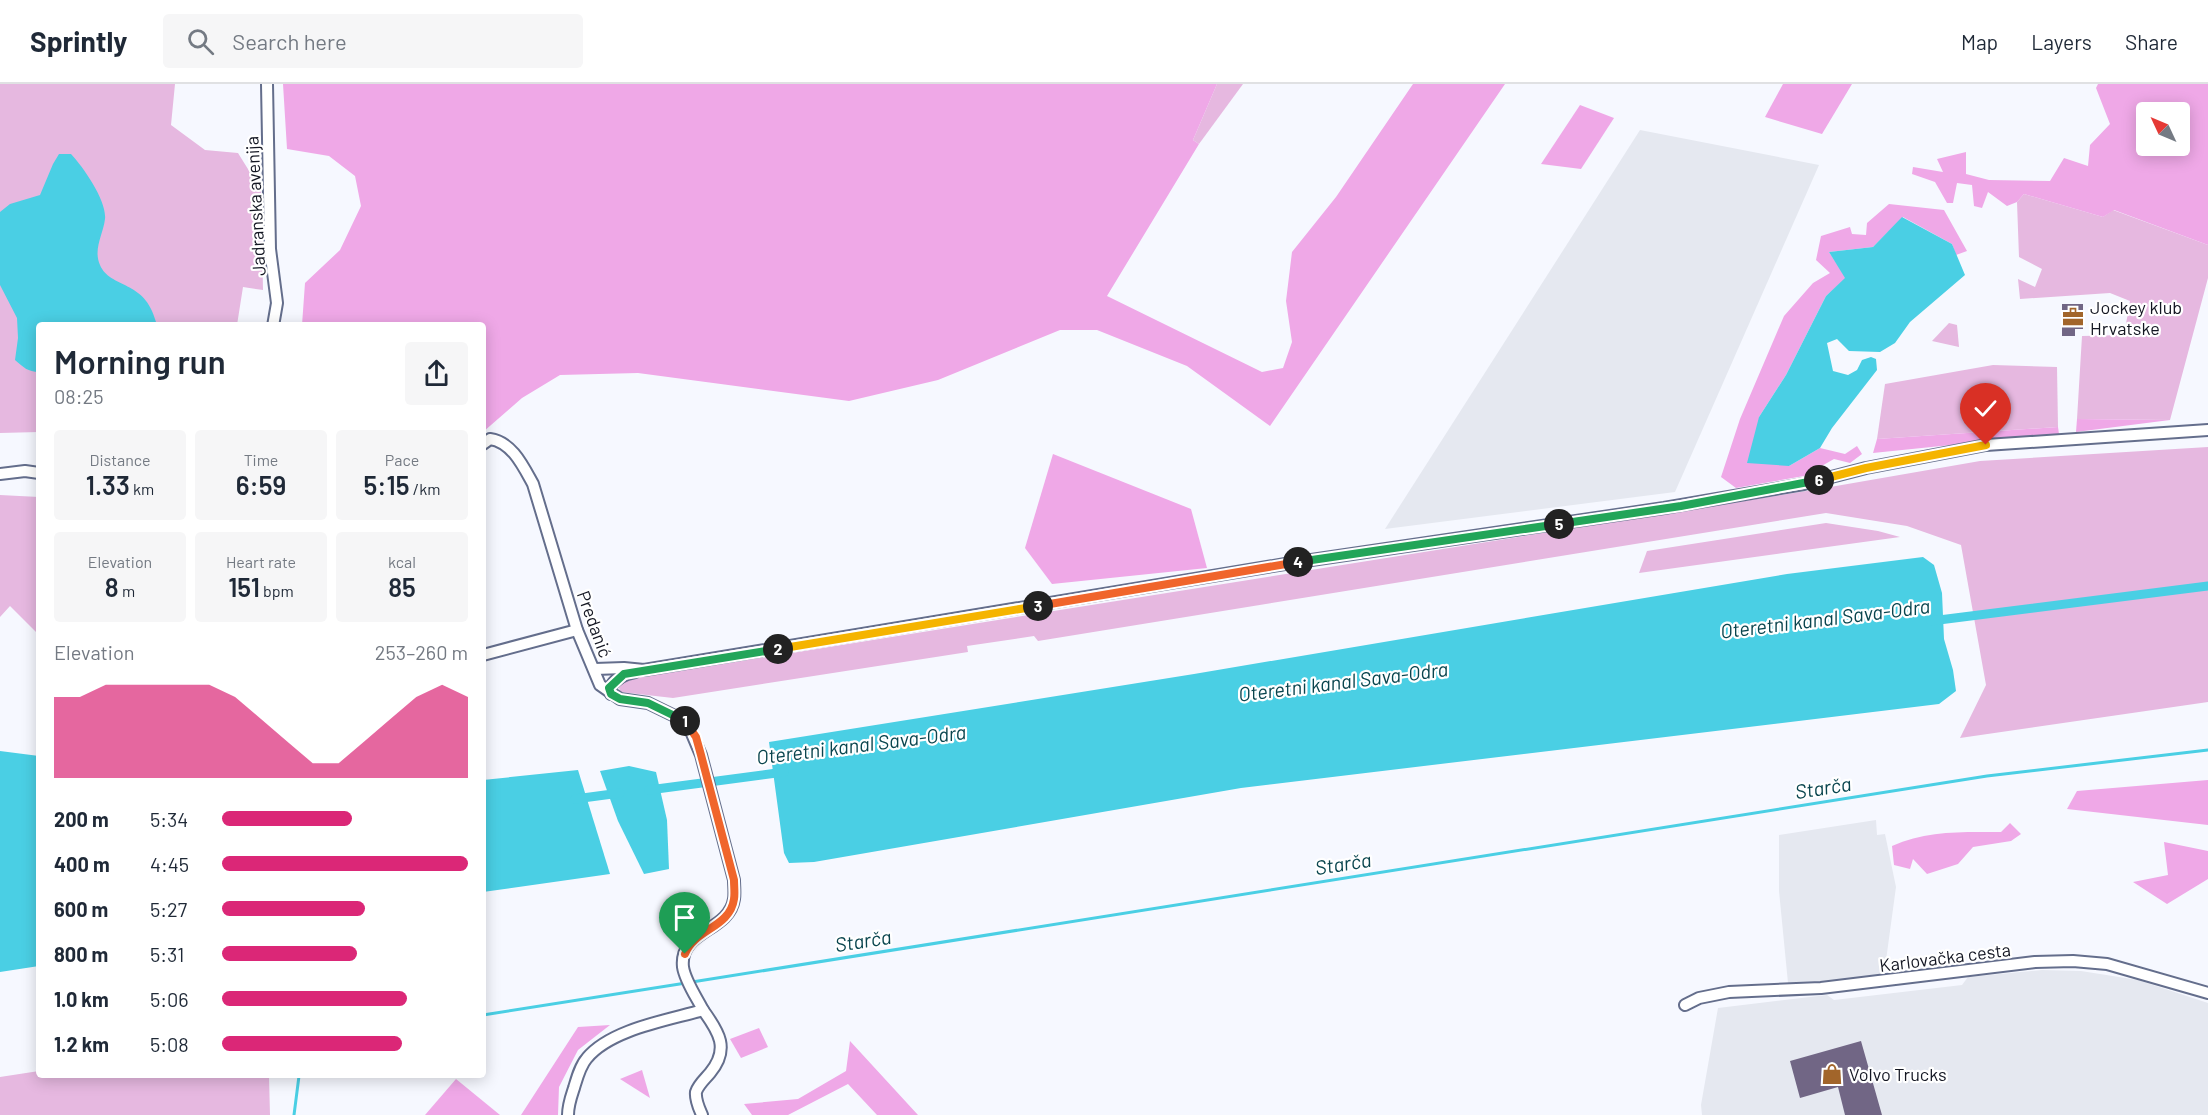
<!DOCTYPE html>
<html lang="en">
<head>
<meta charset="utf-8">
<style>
	:root { --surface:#fff; --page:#f6f6f7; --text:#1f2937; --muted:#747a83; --line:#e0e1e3; --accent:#db2777 }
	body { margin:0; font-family:Barlow,sans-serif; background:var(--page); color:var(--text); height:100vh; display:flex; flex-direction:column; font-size:22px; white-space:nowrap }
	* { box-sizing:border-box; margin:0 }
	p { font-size:20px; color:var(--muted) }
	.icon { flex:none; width:33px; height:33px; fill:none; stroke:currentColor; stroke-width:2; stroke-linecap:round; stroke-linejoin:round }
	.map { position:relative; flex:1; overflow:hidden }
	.panel { position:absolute; left:36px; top:238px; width:450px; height:756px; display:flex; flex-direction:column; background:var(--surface); border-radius:6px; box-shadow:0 3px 15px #0003 }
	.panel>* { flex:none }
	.needle { width:39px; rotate:314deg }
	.fabs { position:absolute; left:2136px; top:18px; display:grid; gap:12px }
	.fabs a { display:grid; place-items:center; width:54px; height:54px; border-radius:6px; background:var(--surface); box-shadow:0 3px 15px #0003; font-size:30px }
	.pin { position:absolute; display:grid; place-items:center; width:51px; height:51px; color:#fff; margin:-62px -26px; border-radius:50% 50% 50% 0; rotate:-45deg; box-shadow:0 0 6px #0007 }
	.pin .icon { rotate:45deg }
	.km { position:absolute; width:30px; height:30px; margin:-15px; border-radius:50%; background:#222; color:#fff; font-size:16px; line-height:30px; text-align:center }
	.round { display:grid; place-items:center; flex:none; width:63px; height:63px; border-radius:6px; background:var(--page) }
	.head { display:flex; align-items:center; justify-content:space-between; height:102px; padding:0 18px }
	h1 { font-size:33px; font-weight:600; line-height:45px }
	.figures { display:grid; grid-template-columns:repeat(3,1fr); gap:9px; height:102px; padding:6px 18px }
	.figures div { display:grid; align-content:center; border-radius:6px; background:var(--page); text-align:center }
	.figures b { font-size:26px; font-weight:600 }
	.figures small { font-size:16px; font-weight:400 }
	.figures p { font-size:16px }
	.chart { height:168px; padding:12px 18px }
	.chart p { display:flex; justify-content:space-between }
	.chart svg { width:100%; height:108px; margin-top:6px; fill:var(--accent); opacity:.7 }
	ul { padding:0 18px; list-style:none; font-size:20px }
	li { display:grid; grid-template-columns:96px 72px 1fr; align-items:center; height:45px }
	li i { height:15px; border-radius:8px; background:var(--accent) }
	header { display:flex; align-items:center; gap:36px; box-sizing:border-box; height:84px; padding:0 30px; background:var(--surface); border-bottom:2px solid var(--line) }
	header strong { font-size:28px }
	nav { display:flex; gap:33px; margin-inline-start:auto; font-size:21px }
	.search { width:420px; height:54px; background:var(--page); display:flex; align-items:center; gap:15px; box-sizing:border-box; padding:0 21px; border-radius:6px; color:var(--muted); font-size:22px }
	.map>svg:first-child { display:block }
	.built { fill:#e5e8f0 }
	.green { fill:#e6b8e0 }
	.forest { fill:#efa8e7; fill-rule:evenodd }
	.water { fill:#4acfe4 }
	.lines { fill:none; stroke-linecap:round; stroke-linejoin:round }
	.stream { stroke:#4acfe4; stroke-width:3 }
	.canal { stroke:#4acfe4; stroke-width:9 }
	.building { fill:#716685 }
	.minor-casing { stroke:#646e8c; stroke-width:14 }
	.minor { stroke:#fff; stroke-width:10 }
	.split-1-casing { stroke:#fff; stroke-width:12 }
	.split-2-casing { stroke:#fff; stroke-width:12 }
	.split-3-casing { stroke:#fff; stroke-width:12 }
	.split-4-casing { stroke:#fff; stroke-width:12 }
	.split-5-casing { stroke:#fff; stroke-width:12 }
	.split-6-casing { stroke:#fff; stroke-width:12 }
	.split-7-casing { stroke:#fff; stroke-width:12 }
	.split-1 { stroke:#f0652b; stroke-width:8 }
	.split-2 { stroke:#22a559; stroke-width:8 }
	.split-3 { stroke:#f5b400; stroke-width:8 }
	.split-4 { stroke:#f0652b; stroke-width:8 }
	.split-5 { stroke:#22a559; stroke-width:8 }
	.split-6 { stroke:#22a559; stroke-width:8 }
	.split-7 { stroke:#f5b400; stroke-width:8 }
	.labels { text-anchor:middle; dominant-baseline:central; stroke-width:4.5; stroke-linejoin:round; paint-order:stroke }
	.street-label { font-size:18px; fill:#131622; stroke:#fff }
	.poi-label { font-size:18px; fill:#131622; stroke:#fff; text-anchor:start }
	.water-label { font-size:20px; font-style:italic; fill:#09454e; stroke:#fff }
</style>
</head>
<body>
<header>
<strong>Sprintly</strong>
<div class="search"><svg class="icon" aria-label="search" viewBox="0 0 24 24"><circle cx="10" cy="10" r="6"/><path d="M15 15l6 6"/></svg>Search here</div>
<nav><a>Map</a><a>Layers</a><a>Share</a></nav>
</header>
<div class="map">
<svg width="2208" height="1031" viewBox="0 0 2208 1031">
	<rect width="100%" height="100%" fill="#f6f8ff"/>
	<g class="built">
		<polygon points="1640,46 1819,81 1675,408 1385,445"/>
		<polygon points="1876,736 1877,751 1885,750 1896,803 1884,891 1828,898 1788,899 1779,807 1779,751"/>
		<polygon points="2042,886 2081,887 2138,896 2208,919 2208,1031 1702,1031 1701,1021 1718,924 1827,911 1834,916 1962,901 1968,893"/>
	</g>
	<g class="green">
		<polygon points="0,0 175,0 171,41 205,66 238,69 261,106 263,206 243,203 237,241 39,242 39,348 0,349"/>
		<polygon points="1217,0 1243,0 1199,60 1193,56"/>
		<polygon points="2024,110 2103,133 2113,126 2208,161 2208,194 2170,336 2077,335 2082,252 2124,251 2130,217 2110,209 2020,215 2018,195 2035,203 2042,185 2019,173 2017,118"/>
		<polygon points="1949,239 1957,241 1959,263 1932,257"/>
		<polygon points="1993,281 2057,283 2058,343 1877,355 1885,300"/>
		<polygon points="2208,363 2208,618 1960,654 1986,601 1961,461 1907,442 1826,429 1038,557 1034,552 967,562 968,568 673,614 620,608 618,599 628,595 1813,406 1980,377"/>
		<polygon points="0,411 39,413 39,551 10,522 0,533"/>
		<polygon points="1826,439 1878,447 1900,453 1639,489 1647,467"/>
		<polygon points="39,987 39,992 269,992 270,1031 0,1031 0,993"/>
	</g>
	<g class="forest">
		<polygon points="283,0 1217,0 1193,56 1199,60 1107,212 1262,288 1283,284 1292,258 1286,217 1292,168 1336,113 1413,0 1505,0 1270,342 1187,282 1097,246 1060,246 938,296 849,317 638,289 560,291 522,314 483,348 483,242 302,241 305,199 340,166 361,122 355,92 329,72 287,65"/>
		<polygon points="1783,0 1852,0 1822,50 1765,33"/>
		<path d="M2098 0H2208V161L2114 126 2103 133 2024 110 2017 118 2007 122 1988 108 1982 124 1974 122 1972 101 1957 99 1953 119H1947L1935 98 1912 90 1913 83 1943 88 1937 75 1966 68V90L1989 96 2050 97 2064 74 2088 82 2090 61 2110 40 2096 4ZM2146 28H2180V62H2146Z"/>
		<polygon points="1580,21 1614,34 1581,85 1541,80"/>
		<polygon points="1889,120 1944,126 1967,167 1956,171 1952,160 1903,133 1873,163 1829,168 1846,194 1826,212 1786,291 1759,333 1789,382 1820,364 1845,370 1857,362 1862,370 1850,379 1834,375 1804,392 1736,404 1721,393 1740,335 1784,232 1813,199 1830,189 1816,176 1821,152 1850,143 1852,150 1866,151 1867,139"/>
		<polygon points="2077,335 2170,336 2076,348"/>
		<polygon points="2058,343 2059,350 1873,369 1877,355"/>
		<polygon points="1053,370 1191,425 1207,484 1052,500 1025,464"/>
		<polygon points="2208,696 2208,741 2067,725 2077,707"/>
		<path d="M2010 739 2021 750 2011 757 1973 763 1958 780 1927 790 1913 775 1910 785 1894 781 1892 762C1927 746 1964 748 2001 748Z"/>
		<polygon points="2164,758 2208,767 2208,795 2167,820 2133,798 2168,791"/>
		<polygon points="610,941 578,966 559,1003 558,1031 521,1031 578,943"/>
		<polygon points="759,944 768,963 741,974 730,955"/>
		<polygon points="850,957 918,1031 877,1031 848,1000 788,1031 752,1031 744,1020 798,1015 846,987"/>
		<polygon points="642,986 650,1014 620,995"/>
		<polygon points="456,995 500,1031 425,1031"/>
	</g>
	<g class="water">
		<path d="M59 70H71C84 84 107 117 105 135 103 151 93 165 100 181 110 205 145 195 156 238L154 242H39V288C28 288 23 283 15 276L18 254 17 234 0 201V128L10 120 40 111 53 80Z"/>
		<polygon points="1902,133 1952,160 1965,191 1910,238 1895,259 1880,268 1849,267 1837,255 1827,259 1833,287 1848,291 1857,286 1862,276 1871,273 1876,275 1877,286 1832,344 1820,364 1789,382 1747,379 1759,333 1786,291 1826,212 1845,194 1829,168 1873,163"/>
		<polygon points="1923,473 1934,481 1942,509 1944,555 1953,586 1956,607 1939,620 1241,704 814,778 789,779 784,769 769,658 1194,590 1787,490"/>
		<polygon points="0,667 39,672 39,882 0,888"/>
		<polygon points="629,682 656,688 667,736 669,785 644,790 618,737 600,687"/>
		<polygon points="578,686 610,790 483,808 483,696"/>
	</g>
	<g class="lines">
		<g class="stream">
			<polyline points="692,898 1987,692 2208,666"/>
			<polyline points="483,931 686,899"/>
			<polyline points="294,1031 299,992"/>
		</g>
		<g class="canal">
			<polyline points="1931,537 2208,502"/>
			<polyline points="649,706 784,688"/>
			<polyline points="575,715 620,709"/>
		</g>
	</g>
	<g class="building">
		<polygon points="2062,220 2083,220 2083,245 2075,245 2075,252 2062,252"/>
		<polygon points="1861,957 1882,1031 1845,1031 1838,1003 1800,1014 1790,977"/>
	</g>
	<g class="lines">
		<defs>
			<g id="minor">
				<polyline points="267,0 270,165 277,219 273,242"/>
				<path d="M483 360 490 355C512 358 523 382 533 400L577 546 600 601 620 615 648 619 687 638 701 671 734 796C734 802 735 809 734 815 729 848 679 846 683 883 685 897 697 914 703 926 669 936 611 945 587 974 580 982 577 994 574 1004 571 1013 568 1021 568 1031"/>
				<polyline points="0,390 25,387 39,389"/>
				<polyline points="483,571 577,546"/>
				<polyline points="595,585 624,584 644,586 1291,479 1664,424 1804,400 1866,384 1986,361 2208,346"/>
				<path d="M611 610 610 604C615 594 624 590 635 588"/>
				<polyline points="1685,921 1699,914 1729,908 1821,904 2035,878 2073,877 2107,880 2208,909"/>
				<path d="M702 1031C699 1024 695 1016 696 1008 698 1001 705 995 710 989 730 965 719 948 703 926"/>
			</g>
		</defs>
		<use href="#minor" class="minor-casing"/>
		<use href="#minor" class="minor"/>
	</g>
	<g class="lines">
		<defs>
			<path id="split-1" d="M685 870C694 845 730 844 734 815 735 810 734 802 734 796L701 671 696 653 685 637"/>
			<polyline id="split-2" points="685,637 648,619 620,615 611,610 609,604 624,590 778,565"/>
			<polyline id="split-3" points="778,565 1038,522"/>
			<polyline id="split-4" points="1038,522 1298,478"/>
			<polyline id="split-5" points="1298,478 1559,440"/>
			<polyline id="split-6" points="1559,440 1681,422 1819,396"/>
			<polyline id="split-7" points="1819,396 1866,384 1986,361"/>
		</defs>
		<use href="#split-1" class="split-1-casing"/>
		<use href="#split-2" class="split-2-casing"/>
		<use href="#split-3" class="split-3-casing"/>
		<use href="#split-4" class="split-4-casing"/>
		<use href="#split-5" class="split-5-casing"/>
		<use href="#split-6" class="split-6-casing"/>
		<use href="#split-7" class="split-7-casing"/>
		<use href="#split-1" class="split-1"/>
		<use href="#split-2" class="split-2"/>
		<use href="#split-3" class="split-3"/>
		<use href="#split-4" class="split-4"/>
		<use href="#split-5" class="split-5"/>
		<use href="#split-6" class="split-6"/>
		<use href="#split-7" class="split-7"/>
	</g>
	<defs>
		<symbol id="office-bare" viewBox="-9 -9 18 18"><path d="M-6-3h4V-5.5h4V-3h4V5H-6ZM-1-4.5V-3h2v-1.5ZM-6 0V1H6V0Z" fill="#a2652a" stroke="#fff" stroke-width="2.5" paint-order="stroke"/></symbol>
		<symbol id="shop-bare" viewBox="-9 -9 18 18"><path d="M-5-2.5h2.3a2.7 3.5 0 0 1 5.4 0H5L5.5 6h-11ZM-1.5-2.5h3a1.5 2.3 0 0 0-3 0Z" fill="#a2652a" stroke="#fff" stroke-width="2.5" paint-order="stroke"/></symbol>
	</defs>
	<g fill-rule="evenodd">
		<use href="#office-bare" x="2058" y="218" width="30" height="30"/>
		<use href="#shop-bare" x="1817" y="975" width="30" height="30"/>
	</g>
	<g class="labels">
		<g class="street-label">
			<text transform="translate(255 122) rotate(-93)">Jadranska avenija</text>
			<text transform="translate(595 540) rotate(70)">Predanić</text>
			<text transform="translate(1945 873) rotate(-7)">Karlovačka cesta</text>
		</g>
		<g class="poi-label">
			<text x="2090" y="223">Jockey klub<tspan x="2090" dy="21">Hrvatske</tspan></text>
			<text x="1849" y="990">Volvo Trucks</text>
		</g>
		<g class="water-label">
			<text transform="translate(1825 534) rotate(-7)">Oteretni kanal Sava-Odra</text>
			<text transform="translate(1343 597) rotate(-7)">Oteretni kanal Sava-Odra</text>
			<text transform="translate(861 660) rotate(-7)">Oteretni kanal Sava-Odra</text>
			<text transform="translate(1823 703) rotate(-9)">Starča</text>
			<text transform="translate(1343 779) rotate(-9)">Starča</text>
			<text transform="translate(863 856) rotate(-9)">Starča</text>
		</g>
	</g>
</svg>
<div class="fabs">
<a><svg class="needle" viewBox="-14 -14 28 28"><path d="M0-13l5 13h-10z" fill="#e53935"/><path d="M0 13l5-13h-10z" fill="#747a83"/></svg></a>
</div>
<div class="pin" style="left:685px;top:870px;background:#1e9e55"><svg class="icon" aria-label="arrive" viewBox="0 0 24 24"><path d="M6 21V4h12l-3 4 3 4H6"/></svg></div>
<div class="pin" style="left:1986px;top:361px;background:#d93025"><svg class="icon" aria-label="check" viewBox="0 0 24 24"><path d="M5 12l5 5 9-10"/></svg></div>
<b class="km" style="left:685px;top:637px">1</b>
<b class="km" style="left:778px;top:565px">2</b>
<b class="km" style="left:1038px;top:522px">3</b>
<b class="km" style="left:1298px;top:478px">4</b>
<b class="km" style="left:1559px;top:440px">5</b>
<b class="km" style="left:1819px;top:396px">6</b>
<section class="panel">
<div class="head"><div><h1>Morning run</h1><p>08:25</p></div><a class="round"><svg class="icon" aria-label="share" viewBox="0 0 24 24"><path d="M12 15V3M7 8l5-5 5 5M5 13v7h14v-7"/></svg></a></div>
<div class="figures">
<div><p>Distance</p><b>1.33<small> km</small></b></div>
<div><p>Time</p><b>6:59</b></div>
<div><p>Pace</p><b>5:15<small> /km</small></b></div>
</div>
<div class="figures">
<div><p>Elevation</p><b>8<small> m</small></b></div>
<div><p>Heart rate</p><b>151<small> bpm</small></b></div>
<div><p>kcal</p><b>85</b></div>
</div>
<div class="chart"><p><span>Elevation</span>253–260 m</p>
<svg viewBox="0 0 160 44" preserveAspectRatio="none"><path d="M0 44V11L10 11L20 6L30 6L40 6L50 6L60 6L70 11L80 20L90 29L100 38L110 38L120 29L130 20L140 11L150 6L160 11V44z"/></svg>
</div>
<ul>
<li><b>200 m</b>5:34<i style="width:53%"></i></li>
<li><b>400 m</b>4:45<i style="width:100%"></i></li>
<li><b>600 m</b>5:27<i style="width:58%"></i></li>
<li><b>800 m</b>5:31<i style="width:55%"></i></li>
<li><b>1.0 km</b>5:06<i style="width:75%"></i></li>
<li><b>1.2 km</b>5:08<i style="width:73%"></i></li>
</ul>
</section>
</div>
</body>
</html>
